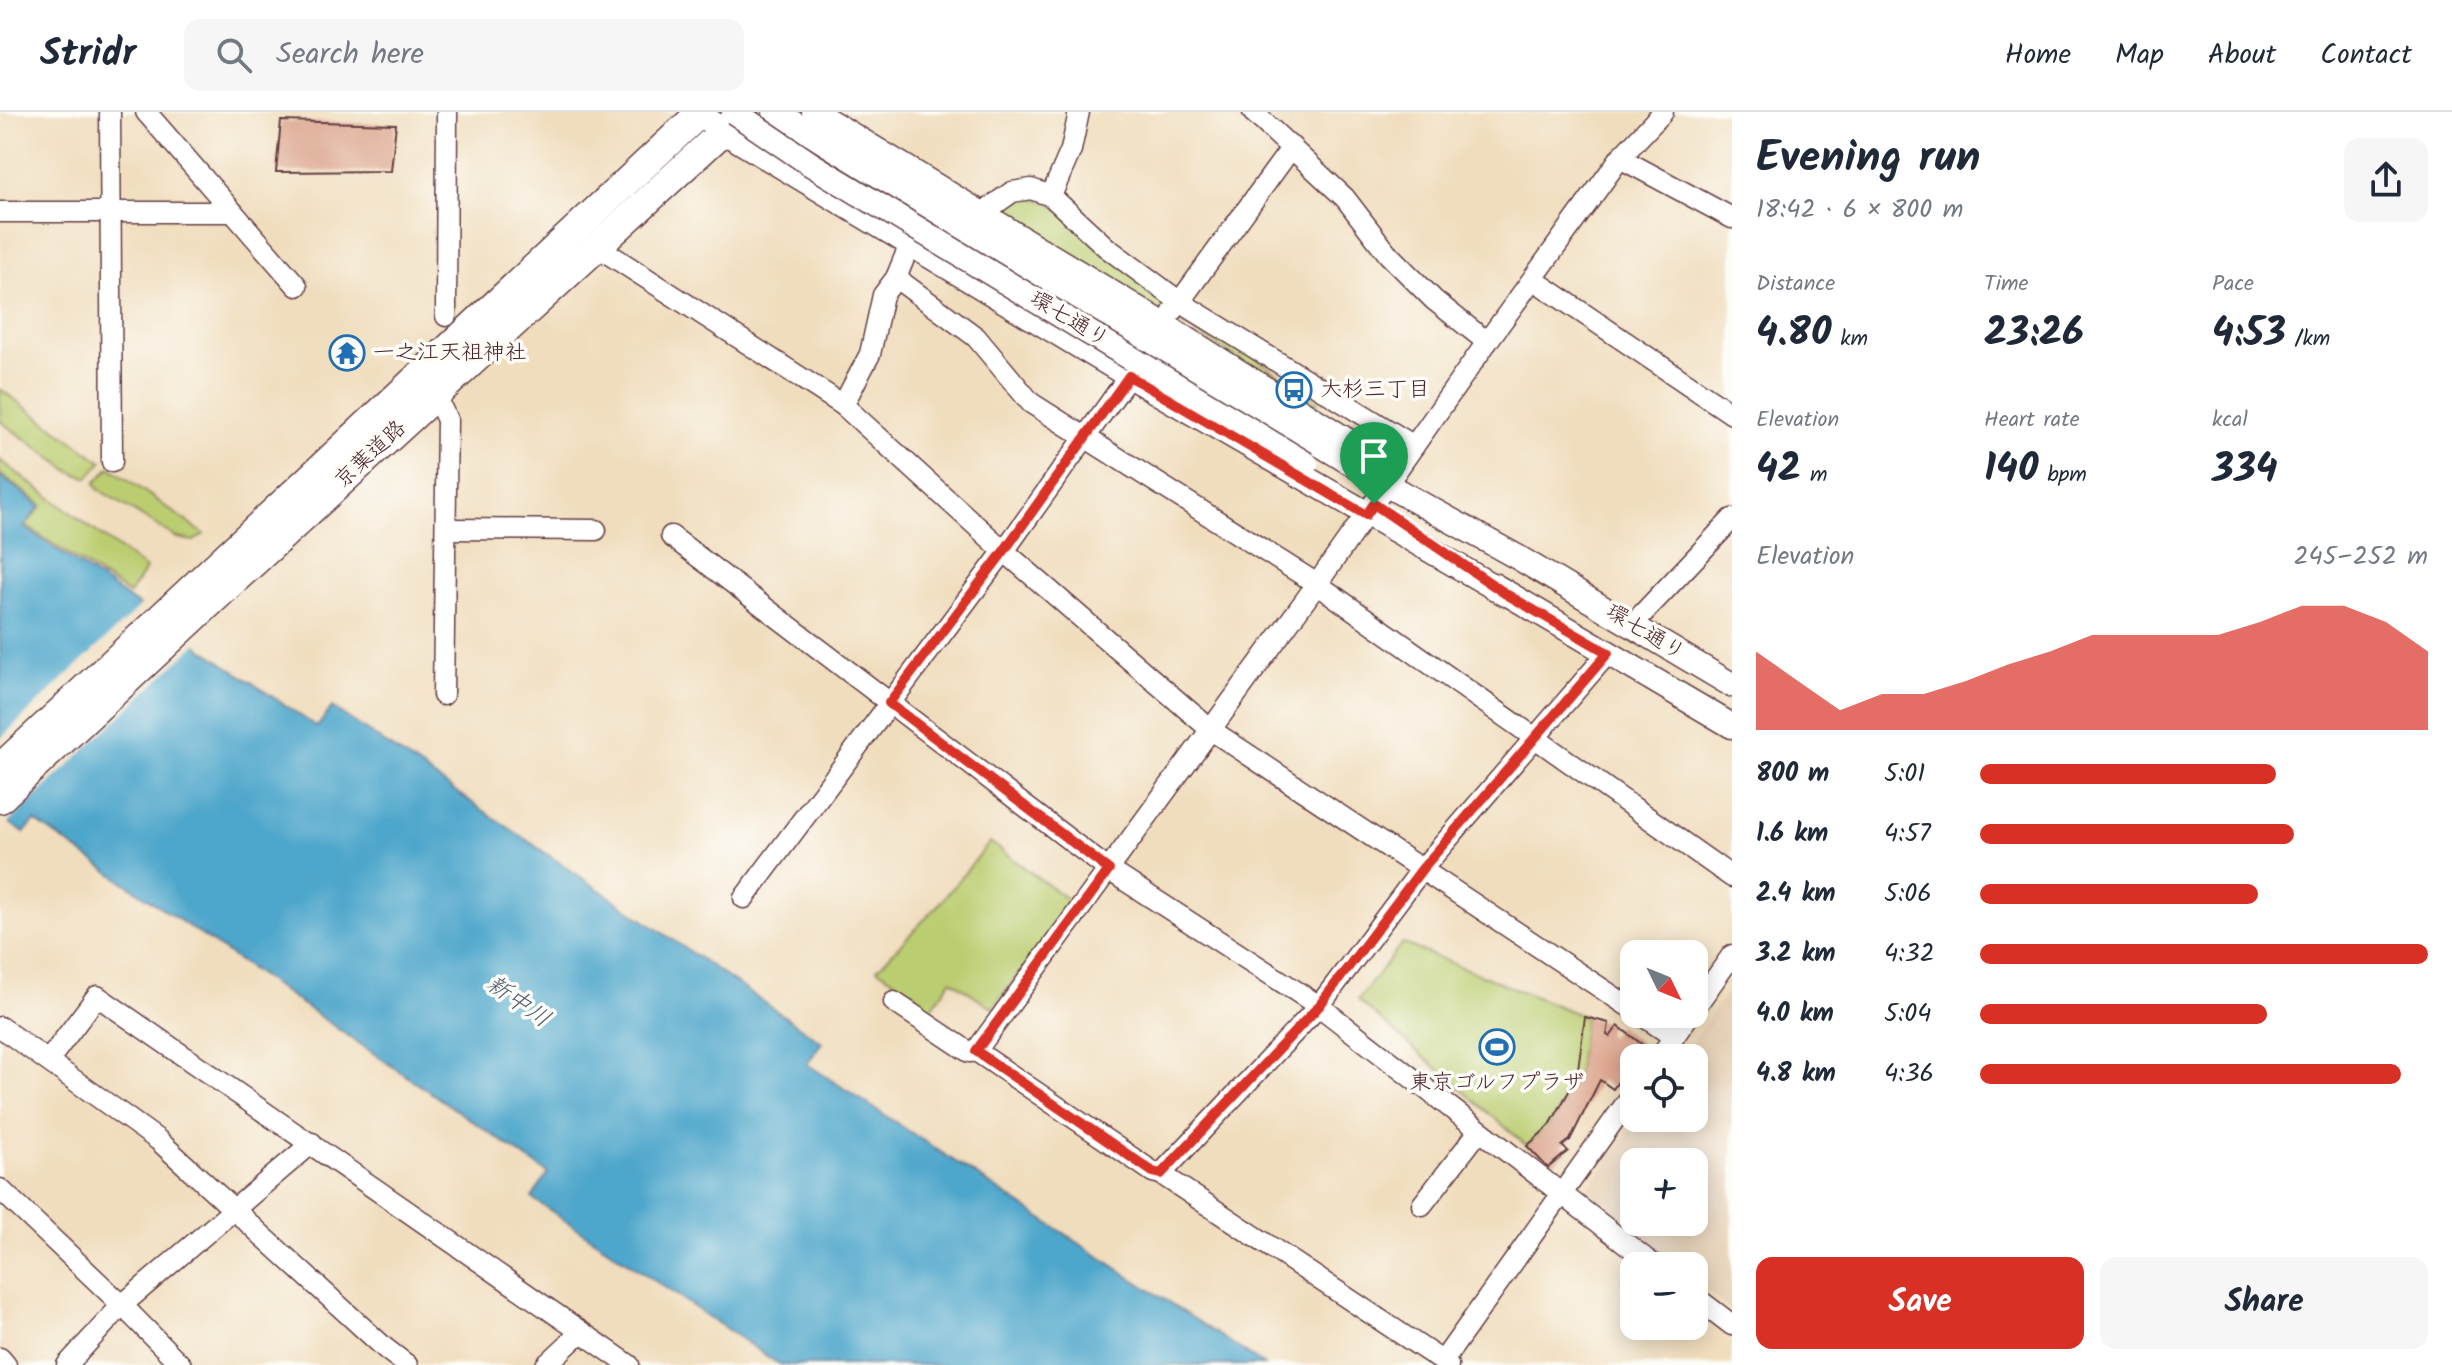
<!DOCTYPE html>
<html lang="en">
<head>
<meta charset="utf-8">
<style>
	:root { --surface:#fff; --page:#f6f6f7; --text:#1f2937; --muted:#747a83; --line:#e0e1e3; --accent:#d93025 }
	body { margin:0; font-family:Kalam,"Klee One",sans-serif; background:var(--page); color:var(--text); height:100vh; display:flex; flex-direction:column; font-size:30px; white-space:nowrap }
	* { box-sizing:border-box; margin:0 }
	p { font-size:26px; color:var(--muted) }
	.icon { flex:none; width:44px; height:44px; fill:none; stroke:currentColor; stroke-width:2; stroke-linecap:round; stroke-linejoin:round }
	.map { position:relative; flex:1; overflow:hidden }
	.drawer { display:flex; flex-direction:column; background:var(--surface); width:720px }
	.drawer>* { flex:none }
	.needle { width:52px; rotate:133deg }
	.fabs { position:absolute; left:1620px; top:828px; display:grid; gap:16px }
	.fabs a { display:grid; place-items:center; width:88px; height:88px; border-radius:16px; background:var(--surface); box-shadow:0 4px 20px #0003; font-size:40px }
	.pin { position:absolute; display:grid; place-items:center; width:68px; height:68px; color:#fff; margin:-82px -34px; border-radius:50% 50% 50% 0; rotate:-45deg; box-shadow:0 0 8px #0007 }
	.pin .icon { rotate:45deg }
	.round { display:grid; place-items:center; flex:none; width:84px; height:84px; border-radius:16px; background:var(--page) }
	.head { display:flex; align-items:center; justify-content:space-between; height:136px; padding:0 24px }
	h1 { font-size:44px; font-weight:700; line-height:60px }
	.stats { display:grid; grid-template-columns:repeat(3,1fr); gap:12px; height:136px; padding:8px 24px }
	.stats div { display:grid; align-content:center }
	.stats b { font-size:40px; font-weight:700 }
	.stats small { font-size:22px; font-weight:400 }
	.stats p { font-size:22px }
	.chart { height:224px; padding:16px 24px }
	.chart p { display:flex; justify-content:space-between }
	.chart svg { width:100%; height:144px; margin-top:8px; fill:var(--accent); opacity:.7 }
	.action { display:flex; gap:16px; margin-top:auto; padding:16px 24px }
	.action a { flex:1; height:92px; border-radius:16px; background:var(--accent); color:#fff; font-size:32px; font-weight:700; line-height:92px; text-align:center }
	.action a+a { background:var(--page); color:var(--text) }
	ul { padding:0 24px; list-style:none; font-size:26px }
	li { display:grid; grid-template-columns:128px 96px 1fr; align-items:center; height:60px }
	li i { height:20px; border-radius:10px; background:var(--accent) }
	header { display:flex; align-items:center; gap:48px; box-sizing:border-box; height:112px; padding:0 40px; background:var(--surface); border-bottom:2px solid var(--line) }
	header strong { font-size:38px }
	nav { display:flex; gap:44px; margin-inline-start:auto; font-size:28px }
	.search { width:560px; height:72px; background:var(--page); display:flex; align-items:center; gap:20px; box-sizing:border-box; padding:0 28px; border-radius:16px; color:var(--muted); font-size:30px }
	main { display:flex; flex:1; min-height:0 }
	.map>svg:first-child { display:block }
	.built { fill:#e6d0b5; fill-rule:evenodd }
	.green { fill:#bbcd71; stroke:#82764e; stroke-width:2 }
	.water { fill:#4ea6cb; stroke:#4c627b; stroke-width:2 }
	.pier { fill:#f0ddbd }
	.building { fill:#dca58d }
	.lines { fill:none; stroke-linecap:round; stroke-linejoin:round }
	.minor-casing { stroke:#633c41; stroke-width:23 }
	.major-casing { stroke:#633c41; stroke-width:27 }
	.highway-casing { stroke:#633c41; stroke-width:31 }
	.minor { stroke:#fff; stroke-width:20 }
	.major { stroke:#fff; stroke-width:24 }
	.highway { stroke:#fff; stroke-width:28 }
	.major-bridge-casing { stroke:#633c41; stroke-width:27; stroke-linecap:butt }
	.major-bridge { stroke:#fff; stroke-width:24 }
	.route-casing { stroke:#fff; stroke-width:16 }
	.route { stroke:#d93025; stroke-width:10 }
	.labels { text-anchor:middle; dominant-baseline:central; stroke-width:7; stroke-linejoin:round; paint-order:stroke }
	.street-label { font-size:22px; fill:#4a1f2b; stroke:#fdfcf7 }
	.poi-label { font-size:22px; fill:#4a1f2b; stroke:#fdfcf7; text-anchor:start }
	.water-label { font-size:24px; font-style:italic; fill:#4c5c73; stroke:#fdfcf7 }
</style>
</head>
<body>
<header>
<strong>Stridr</strong>
<div class="search"><svg class="icon" aria-label="search" viewBox="0 0 24 24"><circle cx="10" cy="10" r="6"/><path d="M15 15l6 6"/></svg>Search here</div>
<nav><a>Home</a><a>Map</a><a>About</a><a>Contact</a></nav>
</header>
<main>
<div class="map">
<svg width="1732" height="1253" viewBox="0 0 1732 1253">
	<rect width="100%" height="100%" fill="#fdfcf7"/>
	<filter id="ink" filterUnits="userSpaceOnUse"><feTurbulence type="fractalNoise" baseFrequency=".0125" numOctaves="2"/><feDisplacementMap in="SourceGraphic" scale="16" xChannelSelector="R" yChannelSelector="G"/><feConvolveMatrix kernelMatrix="1 2 1 2 8 2 1 2 1" color-interpolation-filters="sRGB"/></filter>
	<filter id="wash" filterUnits="userSpaceOnUse"><feTurbulence type="fractalNoise" baseFrequency=".006" numOctaves="4" result="noise"/><feDisplacementMap in="SourceGraphic" scale="32" xChannelSelector="R" yChannelSelector="G"/><feGaussianBlur stdDeviation="1.8" result="paint"/><feColorMatrix in="noise" values="0 0 0 0 0 0 0 0 0 0 0 0 0 0 0 0 0 1.4 0 .05"/><feComposite in="paint" operator="in"/></filter>
	<g filter="url(#wash)">
		<rect width="100%" height="100%" fill="#f0ddbd"/>
		<path class="built" d="M1732 873V1199L1694 1168V1154H1676L1585 1081 1638 1006H1694V946H1680ZM1634 1050H1694V1110H1634Z"/>
		<g class="green">
			<polygon points="1029,85 1049,90 1175,190 1164,204 992,99 1011,87"/>
			<polygon points="1181,195 1318,289 1317,294 1171,206"/>
			<polygon points="0,277 102,350 88,366 71,360 0,309"/>
			<polygon points="0,348 146,457 129,482 26,414 42,393 0,362"/>
			<polygon points="110,355 204,422 194,429 177,426 98,377 95,371"/>
			<polygon points="990,730 1072,791 993,896 951,868 929,900 913,890 917,883 877,857 940,791"/>
			<polygon points="1402,831 1585,905 1577,965 1550,1013 1527,1034 1358,888"/>
		</g>
		<polygon class="water" points="0,364 40,394 24,415 317,615 332,595 822,930 807,952 1264,1253 780,1253 532,1086 548,1061 35,709 24,721 0,704"/>
		<polygon class="pier" points="144,491 199,529 6,713 0,708 0,627"/>
		<g id="blocks">
			<g class="building">
				<polygon points="281,9 396,12 391,59 276,60"/>
				<polygon points="1585,905 1609,911 1607,923 1610,925 1618,914 1643,933 1613,977 1600,968 1570,1028 1562,1034 1568,1039 1548,1056 1527,1034 1550,1013 1577,965"/>
			</g>
		</g>
	</g>
	<g filter="url(#ink)">
		<use href="#blocks" fill-opacity="0" stroke="#633c41" stroke-width="2"/>
		<g class="lines">
			<defs>
				<g id="minor">
					<polyline points="110,0 112,350"/>
					<polyline points="146,0 297,174"/>
					<polyline points="1253,0 1345,86 1388,142 1434,188 1487,230"/>
					<polyline points="1620,46 1732,106"/>
					<polyline points="1051,84 1071,38 1079,0"/>
					<polyline points="0,100 233,100"/>
					<polyline points="981,102 1012,80 1031,77 1051,84 1106,135 1180,190 1414,334"/>
					<polyline points="598,135 843,293 1004,439 1211,618 1634,898"/>
					<polyline points="896,166 976,225 1031,291 1317,472 1732,765"/>
					<polyline points="1534,168 1732,302"/>
					<polyline points="1173,199 1292,35"/>
					<polyline points="446,204 447,0"/>
					<polyline points="432,287 442,297 447,308 443,583"/>
					<polyline points="843,293 870,242 883,183 896,166 910,132"/>
					<polyline points="447,417 596,418"/>
					<polyline points="671,424 1109,758 1319,894 1655,1154"/>
					<polyline points="1632,513 1732,407"/>
					<polyline points="744,786 1004,439 1129,264"/>
					<polyline points="894,890 969,940 976,939 1153,1060 1161,1062 1448,1253"/>
					<polyline points="1694,897 1732,843"/>
					<polyline points="1640,902 1674,925"/>
					<polyline points="0,915 158,1028 386,1237 407,1253"/>
					<polyline points="976,939 1317,472 1487,230 1620,46 1663,0"/>
					<polyline points="1659,946 1690,902"/>
					<polyline points="48,949 97,884 629,1253"/>
					<polyline points="1161,1062 1319,894 1422,757 1608,541"/>
					<polyline points="0,1077 122,1193 181,1253"/>
					<polyline points="1422,1093 1479,1019"/>
					<polyline points="1694,1184 1732,1213"/>
					<polyline points="0,1246 6,1253"/>
					<polyline points="1443,1249 1634,980"/>
					<polyline points="67,1253 122,1193 312,1031"/>
					<polyline points="546,1253 580,1221"/>
				</g>
				<g id="major">
					<polyline points="698,0 723,19 1129,264 1506,482"/>
					<polyline points="775,0 1387,373 1519,446 1732,573"/>
					<polyline points="814,0 1163,212 1373,345"/>
					<polyline points="1493,473 1732,614"/>
				</g>
				<g id="highway">
					<polyline points="0,656 701,0"/>
					<polyline points="0,687 228,474 744,0"/>
				</g>
			</defs>
			<use href="#minor" class="minor-casing"/>
			<use href="#major" class="major-casing"/>
			<use href="#highway" class="highway-casing"/>
			<use href="#minor" class="minor"/>
			<use href="#major" class="major"/>
			<use href="#highway" class="highway"/>
			<defs>
				<polyline id="major-bridge" points="734,0 809,51 1306,352"/>
			</defs>
			<use href="#major-bridge" class="major-bridge-casing"/>
			<use href="#major-bridge" class="major-bridge"/>
		</g>
	</g>
	<g class="lines" filter="url(#ink)">
		<defs>
			<polygon id="route" points="1129,264 1366,403 1374,392 1506,482 1608,541 1422,757 1319,894 1161,1062 1153,1060 976,939 1109,758 889,591 1004,439"/>
		</defs>
		<use href="#route" class="route-casing"/>
		<use href="#route" class="route"/>
	</g>
	<defs>
		<symbol id="temple-ring" viewBox="-11 -11 22 22"><circle r="9.5" fill="#fdfcf7" stroke="#1f6fb2" stroke-width="1.5"/><path d="M0-6L5-2H3V0L6.5 2.5H4V6H1.5V3h-3V6H-4V2.5H-6.5L-3 0V-2H-5Z" fill="#1f6fb2"/></symbol>
		<symbol id="bus-ring" viewBox="-11 -11 22 22"><circle r="9.5" fill="#fdfcf7" stroke="#1f6fb2" stroke-width="1.5"/><path d="M-5-6H5V4H4V6H2V4H-2V6H-4V4H-5ZM-3.5-4V0h7V-4ZM-3.5 1.2v1.5H-2V1.2ZM2 1.2v1.5H3.5V1.2Z" fill="#1f6fb2"/></symbol>
		<symbol id="stadium-ring" viewBox="-11 -11 22 22"><circle r="9.5" fill="#fdfcf7" stroke="#1f6fb2" stroke-width="1.5"/><path d="M0-5a6.5 5 0 1 0 0 10a6.5 5 0 1 0 0-10ZM-3.5-1.8h7v3.6h-7Z" fill="#1f6fb2"/></symbol>
	</defs>
	<g fill-rule="evenodd">
		<use href="#temple-ring" x="327" y="221" width="40" height="40"/>
		<use href="#bus-ring" x="1274" y="258" width="40" height="40"/>
		<use href="#stadium-ring" x="1477" y="915" width="40" height="40"/>
	</g>
	<g class="labels">
		<g class="street-label">
			<text transform="translate(1069 208) rotate(31)">環七通り</text>
			<text transform="translate(371 343) rotate(-43)">京葉道路</text>
			<text transform="translate(1645 521) rotate(31)">環七通り</text>
		</g>
		<g class="poi-label">
			<text x="373" y="241">一之江天祖神社</text>
			<text x="1320" y="278">大杉三丁目</text>
			<text x="1497" y="971" text-anchor="middle">東京ゴルフプラザ</text>
		</g>
		<g class="water-label">
			<text transform="translate(518 890) rotate(35)">新中川</text>
		</g>
	</g>
</svg>
<div class="fabs">
<a><svg class="needle" viewBox="-14 -14 28 28"><path d="M0-13l5 13h-10z" fill="#e53935"/><path d="M0 13l5-13h-10z" fill="#747a83"/></svg></a>
<a><svg class="icon" aria-label="locate" viewBox="0 0 24 24"><circle cx="12" cy="12" r="6"/><path d="M12 2v4M12 18v4M2 12h4M18 12h4"/></svg></a>
<a>+</a>
<a>−</a>
</div>
<div class="pin" style="left:1374px;top:392px;background:#1e9e55"><svg class="icon" aria-label="arrive" viewBox="0 0 24 24"><path d="M6 21V4h12l-3 4 3 4H6"/></svg></div>
</div>
<section class="drawer">
<div class="head"><div><h1>Evening run</h1><p>18:42 · 6 × 800 m</p></div><a class="round"><svg class="icon" aria-label="share" viewBox="0 0 24 24"><path d="M12 15V3M7 8l5-5 5 5M5 13v7h14v-7"/></svg></a></div>
<div class="stats">
<div><p>Distance</p><b>4.80<small> km</small></b></div>
<div><p>Time</p><b>23:26</b></div>
<div><p>Pace</p><b>4:53<small> /km</small></b></div>
</div>
<div class="stats">
<div><p>Elevation</p><b>42<small> m</small></b></div>
<div><p>Heart rate</p><b>140<small> bpm</small></b></div>
<div><p>kcal</p><b>334</b></div>
</div>
<div class="chart"><p><span>Elevation</span>245–252 m</p>
<svg viewBox="0 0 160 44" preserveAspectRatio="none"><path d="M0 44V20L10 29L20 38L30 33L40 33L50 29L60 24L70 20L80 15L90 15L100 15L110 15L120 11L130 6L140 6L150 11L160 20V44z"/></svg>
</div>
<ul>
<li><b>800 m</b>5:01<i style="width:66%"></i></li>
<li><b>1.6 km</b>4:57<i style="width:70%"></i></li>
<li><b>2.4 km</b>5:06<i style="width:62%"></i></li>
<li><b>3.2 km</b>4:32<i style="width:100%"></i></li>
<li><b>4.0 km</b>5:04<i style="width:64%"></i></li>
<li><b>4.8 km</b>4:36<i style="width:94%"></i></li>
</ul>
<div class="action"><a>Save</a><a>Share</a></div>
</section>
</main>
</body>
</html>
